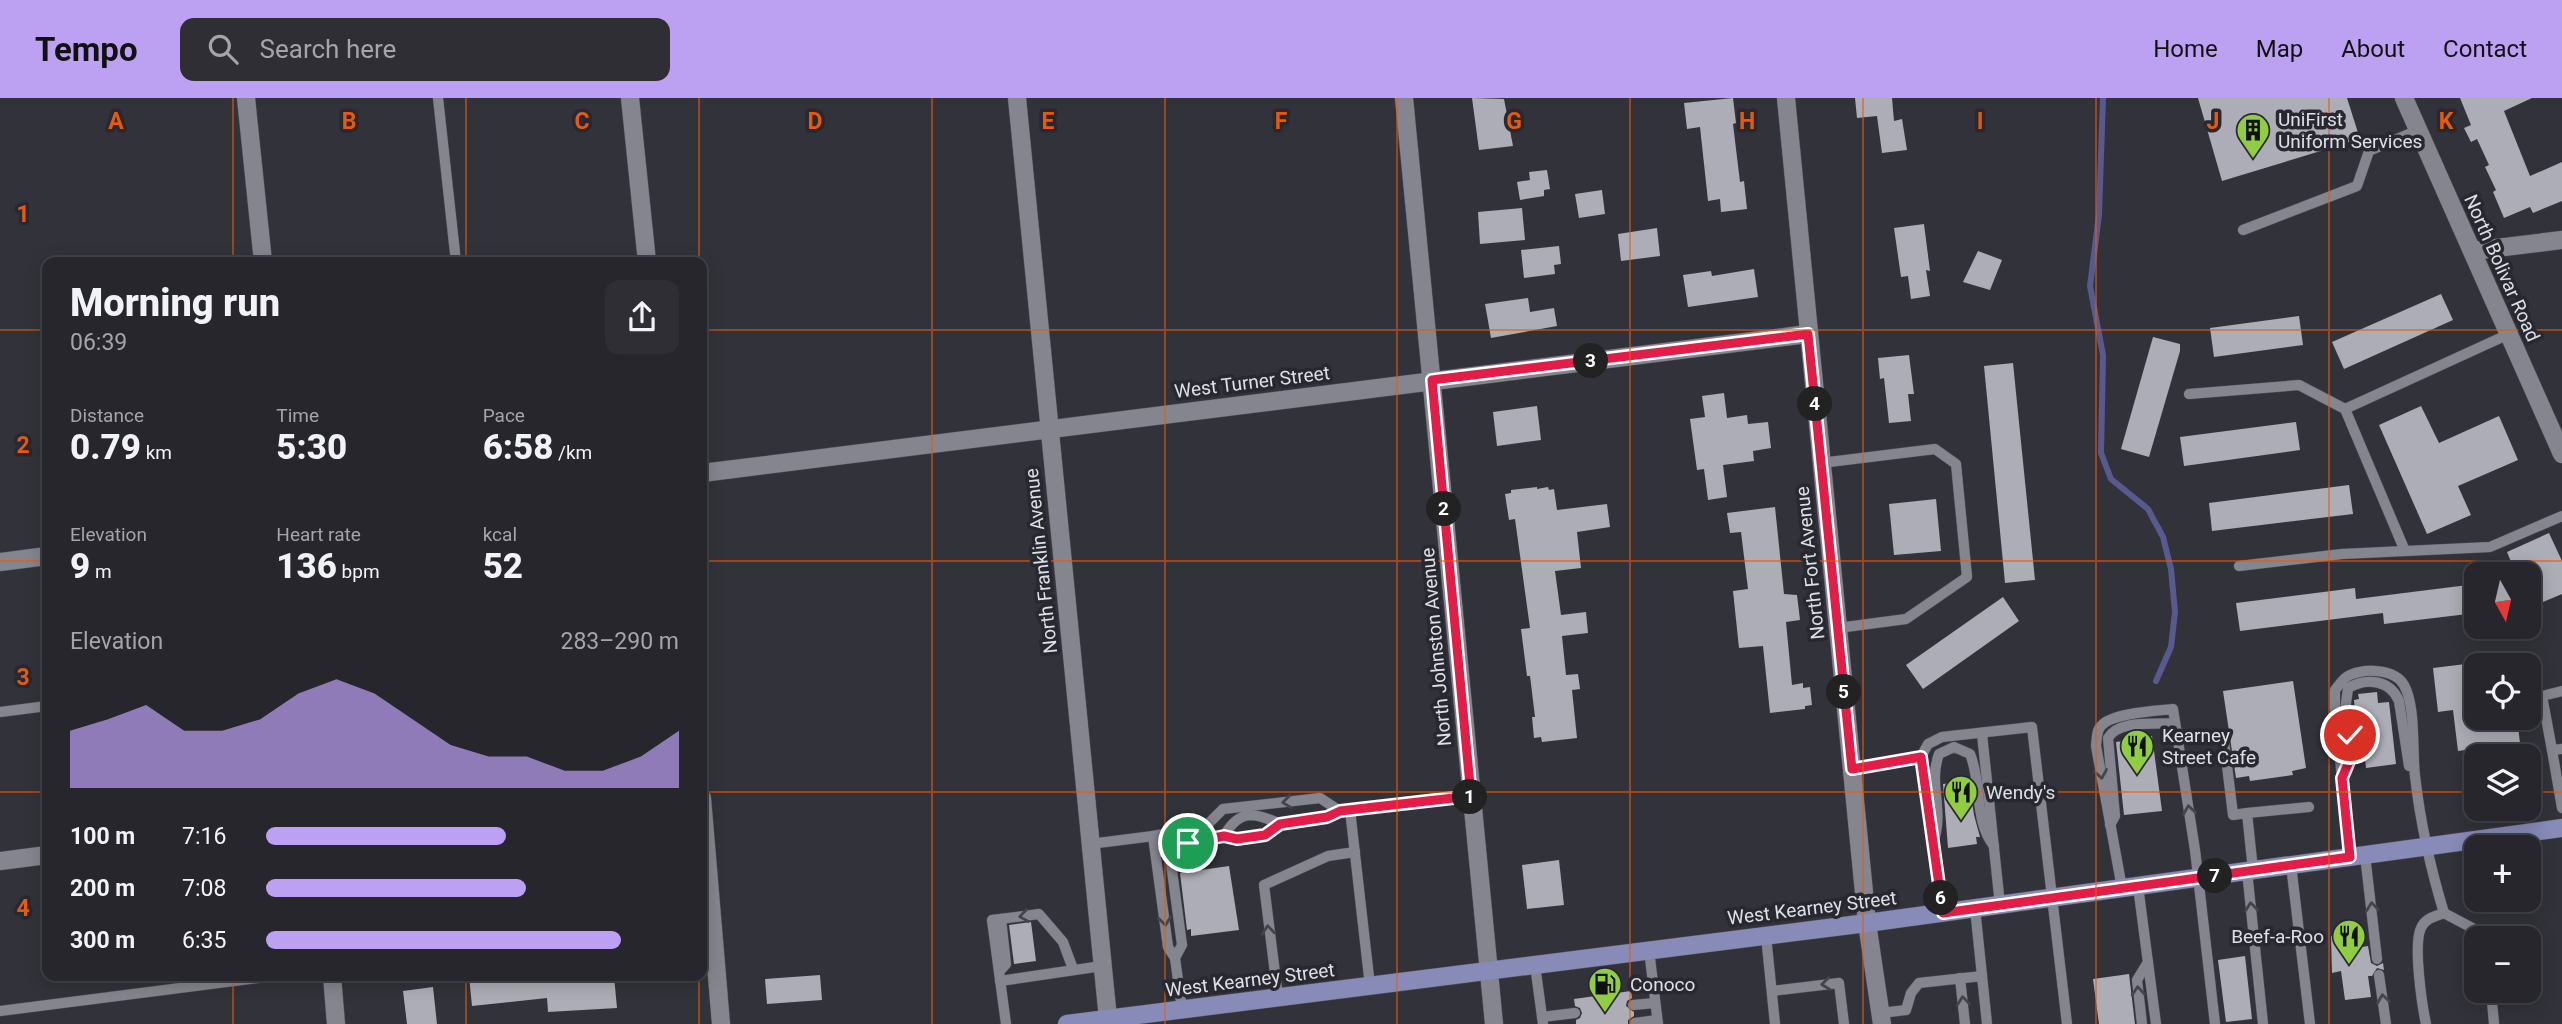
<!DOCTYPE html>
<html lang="en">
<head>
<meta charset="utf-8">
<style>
	:root { --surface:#26262c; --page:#2e2e34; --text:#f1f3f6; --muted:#a4a5a9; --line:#424348; --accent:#bca0f2 }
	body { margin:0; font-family:Roboto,sans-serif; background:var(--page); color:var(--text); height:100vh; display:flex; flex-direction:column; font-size:26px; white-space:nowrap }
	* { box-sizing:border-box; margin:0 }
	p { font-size:23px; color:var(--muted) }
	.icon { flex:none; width:38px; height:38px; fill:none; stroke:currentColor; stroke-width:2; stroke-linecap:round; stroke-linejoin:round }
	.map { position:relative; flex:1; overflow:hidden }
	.panel { position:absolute; left:42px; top:159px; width:665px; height:724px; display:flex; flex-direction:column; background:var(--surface); border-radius:14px; box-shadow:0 4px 18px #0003,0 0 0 2px var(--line) }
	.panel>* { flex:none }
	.needle { width:46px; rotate:172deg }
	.buttons { position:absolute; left:2464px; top:464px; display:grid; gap:14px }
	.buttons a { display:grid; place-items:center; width:77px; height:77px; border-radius:14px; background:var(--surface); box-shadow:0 4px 18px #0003,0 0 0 2px var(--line); font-size:35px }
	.pin { position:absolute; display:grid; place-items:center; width:60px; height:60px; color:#fff; margin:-30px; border:4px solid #fff; border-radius:50%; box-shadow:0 2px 7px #0007 }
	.km { position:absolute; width:35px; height:35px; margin:-18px; border-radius:50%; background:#222; color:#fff; font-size:19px; line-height:35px; text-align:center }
	.round { display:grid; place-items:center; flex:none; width:74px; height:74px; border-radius:14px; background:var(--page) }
	.summary { display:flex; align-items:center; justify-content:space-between; height:119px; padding:0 28px }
	h1 { font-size:38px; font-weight:800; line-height:52px }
	.stats { display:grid; grid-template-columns:repeat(3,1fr); gap:10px; height:119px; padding:7px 28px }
	.stats div { display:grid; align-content:center }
	.stats b { font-size:35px; font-weight:800 }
	.stats small { font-size:19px; font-weight:400 }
	.stats p { font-size:19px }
	.chart { height:196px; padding:14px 28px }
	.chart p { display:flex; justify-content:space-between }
	.chart svg { width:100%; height:126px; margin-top:7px; fill:var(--accent); opacity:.7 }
	ul { padding:0 28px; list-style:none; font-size:23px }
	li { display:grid; grid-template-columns:112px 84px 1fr; align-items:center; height:52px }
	li i { height:18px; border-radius:9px; background:var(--accent) }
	header { display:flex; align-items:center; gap:42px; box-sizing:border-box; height:98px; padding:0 35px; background:var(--accent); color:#111 }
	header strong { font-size:33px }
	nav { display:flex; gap:38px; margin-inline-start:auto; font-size:24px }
	.search { width:490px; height:63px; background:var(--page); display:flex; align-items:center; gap:18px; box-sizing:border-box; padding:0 24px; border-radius:14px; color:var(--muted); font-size:26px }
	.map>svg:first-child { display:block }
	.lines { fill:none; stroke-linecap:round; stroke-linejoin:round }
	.stream { stroke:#575a8f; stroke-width:6 }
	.building { fill:#acadb6 }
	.service-casing { stroke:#515258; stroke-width:11 }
	.minor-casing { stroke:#515258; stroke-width:19 }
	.primary-casing { stroke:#515258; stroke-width:19 }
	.service { stroke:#84858e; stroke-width:10 }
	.minor { stroke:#84858e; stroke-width:18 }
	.primary { stroke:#888ab8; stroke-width:18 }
	.oneway { stroke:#44454c }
	.route-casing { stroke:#fff; stroke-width:14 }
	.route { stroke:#e11d48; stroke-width:9 }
	.grid { fill:none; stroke:#e8590c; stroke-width:2; stroke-opacity:0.55 }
	.labels { text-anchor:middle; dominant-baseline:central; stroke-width:7; stroke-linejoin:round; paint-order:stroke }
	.poi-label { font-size:19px; fill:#dfe0e5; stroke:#282930; text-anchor:start }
	.street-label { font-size:19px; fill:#dfe0e5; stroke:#282930 }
	.grid-label { font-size:23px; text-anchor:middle; font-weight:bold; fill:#e8590c; stroke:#282930; stroke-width:7; stroke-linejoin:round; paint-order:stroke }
</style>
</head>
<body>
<header>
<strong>Tempo</strong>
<div class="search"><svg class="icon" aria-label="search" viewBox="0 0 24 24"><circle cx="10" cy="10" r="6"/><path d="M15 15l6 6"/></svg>Search here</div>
<nav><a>Home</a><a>Map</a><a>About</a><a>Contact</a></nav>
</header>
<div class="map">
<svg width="2562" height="926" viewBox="0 0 2562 926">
	<rect width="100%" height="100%" fill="#32333a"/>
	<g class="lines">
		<polyline class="stream" points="2103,0 2099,117 2090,188 2103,257 2101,355 2111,381 2148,411 2163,439 2171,471 2175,514 2171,549 2156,583"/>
	</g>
	<g class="building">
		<polygon points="1472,0 1504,1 1513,48 1479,52"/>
		<polygon points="1733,0 1736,25 1733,26 1740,84 1744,83 1747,111 1721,114 1720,101 1708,103 1700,29 1687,31 1684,5"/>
		<polygon points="1855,0 1892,0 1894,23 1902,21 1907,52 1882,55 1877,18 1857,20"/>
		<polygon points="2198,0 2347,0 2360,41 2222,83"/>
		<polygon points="2460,0 2532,0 2504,13 2530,78 2562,64 2562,103 2533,115 2530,109 2504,120 2493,94 2496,92 2485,69 2489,67 2477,41 2471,44 2464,30 2471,27"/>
		<polygon points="1547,72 1550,91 1544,92 1544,98 1520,102 1517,84 1530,82 1529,74"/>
		<polygon points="1602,92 1605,116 1579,120 1575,96"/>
		<polygon points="1522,110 1525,142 1480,146 1478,114"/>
		<polygon points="1924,126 1930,173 1926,172 1930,198 1911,201 1908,178 1901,179 1894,130"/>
		<polygon points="1657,130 1660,158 1621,163 1618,136"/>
		<polygon points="1559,148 1561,166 1554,167 1555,176 1524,180 1521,152"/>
		<polygon points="1978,153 2002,162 1990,192 1963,184"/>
		<polygon points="1754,171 1758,199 1688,209 1683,177 1711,173 1712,178"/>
		<polygon points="2441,196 2453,222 2344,271 2332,244"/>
		<polygon points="1528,200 1530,214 1554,210 1557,228 1491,240 1485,206"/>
		<polygon points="2299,218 2303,247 2214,259 2210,230"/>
		<polygon points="2153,239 2180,246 2180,253 2149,359 2121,351"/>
		<polygon points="1909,257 1914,296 1908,296 1911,323 1889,325 1884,280 1880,281 1878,260"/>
		<polygon points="2013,265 2035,482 2005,485 1984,268"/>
		<polygon points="1724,295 1727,320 1747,317 1748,326 1768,324 1771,350 1753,353 1754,363 1723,367 1727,399 1708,402 1704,371 1697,372 1690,321 1705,319 1702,298"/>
		<polygon points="1537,308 1541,342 1497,348 1493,314"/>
		<polygon points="2421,308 2439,345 2499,318 2518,362 2458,388 2471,417 2427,436 2379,327"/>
		<polygon points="2296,324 2300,352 2184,368 2180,339"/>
		<polygon points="2349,387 2353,416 2212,433 2209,405"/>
		<polygon points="1537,389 1537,391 1548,389 1549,392 1554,391 1557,412 1607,406 1610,429 1577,434 1581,470 1555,473 1561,517 1586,514 1588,535 1562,538 1566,577 1578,576 1580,591 1572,592 1577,640 1542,644 1541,639 1534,640 1532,619 1535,619 1530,578 1527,578 1521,531 1530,530 1515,421 1509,422 1505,396 1511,395 1511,392"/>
		<polygon points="1936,401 1941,453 1894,457 1889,406"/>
		<polygon points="1775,409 1784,496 1797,497 1800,522 1786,524 1792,587 1803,585 1803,590 1810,589 1812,607 1805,608 1805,611 1770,615 1763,548 1739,550 1733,493 1748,491 1741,434 1730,435 1727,415"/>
		<polygon points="2549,435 2562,463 2562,496 2529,510 2529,476 2516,476 2507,454"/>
		<polygon points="2476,486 2476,515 2384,526 2383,515 2240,533 2236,505 2355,490 2356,501"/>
		<polygon points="2003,499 2019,523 1923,591 1906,567"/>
		<polygon points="2474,565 2476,620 2517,620 2520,645 2458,653 2453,612 2438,614 2433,570"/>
		<polygon points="2293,583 2306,670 2292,673 2293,677 2250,683 2249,678 2236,680 2223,593"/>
		<polygon points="2377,594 2378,605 2389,604 2396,666 2366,670 2362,634 2357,635 2354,602 2359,601 2358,596"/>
		<polygon points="2147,636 2147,639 2152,638 2162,713 2124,717 2116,644 2131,642 2131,638"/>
		<polygon points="1969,683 1974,717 1980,739 1976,739 1977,746 1948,750 1943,686"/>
		<polygon points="1559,762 1564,807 1527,811 1522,767"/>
		<polygon points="1229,768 1239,832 1191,838 1191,831 1187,832 1180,775"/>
		<polygon points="1031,824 1036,863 1014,866 1009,827"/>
		<polygon points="2360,834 2362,849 2368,848 2371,865 2377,868 2383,865 2384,872 2377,870 2372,878 2368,878 2371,899 2345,902 2341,873 2332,875 2331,838"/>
		<polygon points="2245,858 2252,921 2226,924 2218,862"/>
		<polygon points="2129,876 2135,926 2099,926 2093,881"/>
		<polygon points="820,877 822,902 767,906 765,881"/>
		<polygon points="469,878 614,878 617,910 548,914 547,900 472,908"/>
		<polygon points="433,889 437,926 407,926 403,893"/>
		<polygon points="1631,893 1632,900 1627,903 1626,908 1634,914 1634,918 1628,922 1628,926 1576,926 1576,922 1580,920 1582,915 1580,910 1575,908 1574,901"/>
	</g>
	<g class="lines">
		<defs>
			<g id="service">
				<polyline points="438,0 456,164"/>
				<polyline points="2243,132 2357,88 2369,53 2418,32"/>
				<polyline points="2189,296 2299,287 2345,311 2405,453"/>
				<polyline points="2345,311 2509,236"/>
				<polyline points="1821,365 1935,351 1956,366 1967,479 1906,521 1838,530"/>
				<polyline points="2239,468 2342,456 2490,449 2562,418"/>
				<polyline points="2562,593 2542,598 2552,652 2562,651"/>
				<polyline points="0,614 47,608"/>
				<polyline points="1982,636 2000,807"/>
				<polyline points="2224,643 2233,717 2247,715"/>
				<polyline points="2552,652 2562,710"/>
				<polyline points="1852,671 1921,659"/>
				<path d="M2343 676 2351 659 2345 613 2348 590C2367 579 2390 582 2399 603L2409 668"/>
				<path d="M2110 727 2115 718 2108 640C2119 621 2156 627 2175 625"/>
				<path d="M1224 738C1239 711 1255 714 1280 726"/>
				<path d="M1934 742C1944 710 1928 686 1939 656L1954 649 1970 656C1982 684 1974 724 1994 748"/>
				<polyline points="1090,746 1153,738"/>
				<polyline points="2365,757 2377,861"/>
				<path d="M2350 759 2335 611V592C2339 587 2344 579 2350 577 2366 570 2395 571 2404 587 2416 609 2412 652 2415 678 2420 722 2431 772 2444 815L2476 832 2480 840"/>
				<polyline points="2291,767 2310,926"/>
				<polyline points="2253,772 2247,715 2309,709"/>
				<polyline points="2247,773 2263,926"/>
				<polyline points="2138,788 2156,926"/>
				<path d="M2122 790 2096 648C2097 641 2096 632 2102 627 2113 615 2157 613 2173 611L2195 752 2215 926"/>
				<polyline points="1975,810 1987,926"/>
				<polyline points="1943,815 1921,659 1928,646 1942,639 2032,629 2067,926"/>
				<polyline points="1766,838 1775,926"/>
				<polyline points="1649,852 1658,926"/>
				<polyline points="1175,860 1182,847 1171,765 1178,751 1188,745 1224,738 1237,741 1265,737 1280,726 1327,719 1340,713"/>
				<polyline points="1535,867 1543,926"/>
				<polyline points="999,874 1006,866 1001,821"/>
				<polyline points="2379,877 2386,926"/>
				<polyline points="1960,880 1965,926"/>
				<polyline points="1000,883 1102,868"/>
				<polyline points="1370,888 1350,712 1471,698"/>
				<polyline points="2491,892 2494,926"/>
				<polyline points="1772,893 1839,885 1844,926"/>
				<polyline points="1278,899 1264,787 1328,758 1355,754"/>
				<polyline points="1633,907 1655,905"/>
				<polyline points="1182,911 1175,860 1168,849 1153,738 1206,728 1223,711 1320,700 1340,713 1350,712"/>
				<polyline points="0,913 274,878"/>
				<polyline points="1881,915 1906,912 1911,895 1919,885 1982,878"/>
				<polyline points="1542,919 1575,915"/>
				<polyline points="1635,925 1657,922"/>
				<polyline points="1006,926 992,822 1039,816 1063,844 1073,871"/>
				<polyline points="2142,926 2137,882 2148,864"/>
				<path d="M2426 926C2422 907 2413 846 2421 830 2425 820 2436 818 2444 815"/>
			</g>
			<g id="minor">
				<polyline points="246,0 263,164"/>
				<polyline points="630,0 647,164"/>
				<polyline points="1017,0 1108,921"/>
				<polyline points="1404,0 1494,926"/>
				<polyline points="1786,0 1867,825 1882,926"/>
				<polyline points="2404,0 2562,356"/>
				<polyline points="2472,153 2562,142"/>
				<polyline points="702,375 1808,236"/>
				<polyline points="0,464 47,458"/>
				<polyline points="702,700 721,926"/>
				<polyline points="0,763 47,757"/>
				<polyline points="332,878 336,926"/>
			</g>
			<polyline id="primary" points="1067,926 1867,825 2562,730"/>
		</defs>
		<use href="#service" class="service-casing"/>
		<use href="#minor" class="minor-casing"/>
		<use href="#primary" class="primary-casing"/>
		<use href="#service" class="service"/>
		<use href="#minor" class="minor"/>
		<use href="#primary" class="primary"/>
	</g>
	<defs><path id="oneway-chevron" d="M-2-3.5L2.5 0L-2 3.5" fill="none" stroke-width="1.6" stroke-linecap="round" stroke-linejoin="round" transform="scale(1.75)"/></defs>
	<g class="oneway">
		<use href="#oneway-chevron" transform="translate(2101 676) rotate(81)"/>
		<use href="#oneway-chevron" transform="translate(1287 704) rotate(173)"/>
		<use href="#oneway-chevron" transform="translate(2189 712) rotate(-99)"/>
		<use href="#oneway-chevron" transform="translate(2251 809) rotate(-96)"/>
		<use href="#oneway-chevron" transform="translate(2372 809) rotate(-96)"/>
		<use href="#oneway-chevron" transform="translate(1024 818) rotate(172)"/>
		<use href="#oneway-chevron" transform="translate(1165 823) rotate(83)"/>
		<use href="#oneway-chevron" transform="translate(1268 832) rotate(-96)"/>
		<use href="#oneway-chevron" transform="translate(1826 886) rotate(173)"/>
		<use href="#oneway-chevron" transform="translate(2138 893) rotate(-95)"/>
		<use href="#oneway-chevron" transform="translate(2383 901) rotate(-98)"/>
		<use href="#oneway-chevron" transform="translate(1963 903) rotate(-96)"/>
	</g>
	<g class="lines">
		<defs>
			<polyline id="route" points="1188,745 1224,738 1237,741 1265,737 1280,726 1327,719 1340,713 1471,698 1432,282 1808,236 1852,671 1921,659 1943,815 2350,759 2342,680 2351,659 2350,637"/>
		</defs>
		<use href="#route" class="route-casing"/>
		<use href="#route" class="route"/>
	</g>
	<path class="grid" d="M233 0V164M466 0V164M699 0V164M932 0V926M1165 0V926M1397 0V926M1630 0V926M1863 0V926M2096 0V926M2329 0V926M0 232H47M702 232H2562M0 463H47M702 463H2562M0 694H47M702 694H2476M2529 694H2562M233 878V926M466 878V926M699 878V926"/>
	<defs>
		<symbol id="building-pin" viewBox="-11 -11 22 30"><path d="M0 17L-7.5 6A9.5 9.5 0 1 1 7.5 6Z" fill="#90cd41" stroke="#282930"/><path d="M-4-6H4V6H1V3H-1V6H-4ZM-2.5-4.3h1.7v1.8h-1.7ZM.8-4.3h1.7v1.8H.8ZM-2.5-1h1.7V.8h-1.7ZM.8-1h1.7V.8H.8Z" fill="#111"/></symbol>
		<symbol id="restaurant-pin" viewBox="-11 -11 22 30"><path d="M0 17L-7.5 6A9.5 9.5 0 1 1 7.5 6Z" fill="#90cd41" stroke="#282930"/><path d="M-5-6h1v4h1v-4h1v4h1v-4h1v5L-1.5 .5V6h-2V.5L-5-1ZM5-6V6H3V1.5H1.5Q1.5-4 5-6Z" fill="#111"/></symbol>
		<symbol id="fuel-pin" viewBox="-11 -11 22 30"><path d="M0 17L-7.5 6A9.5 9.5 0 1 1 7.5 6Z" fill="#90cd41" stroke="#282930"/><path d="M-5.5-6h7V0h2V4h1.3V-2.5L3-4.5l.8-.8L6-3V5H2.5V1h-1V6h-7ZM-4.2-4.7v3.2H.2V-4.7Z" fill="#111"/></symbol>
	</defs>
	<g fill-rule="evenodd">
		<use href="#building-pin" x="2234" y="13" width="38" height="52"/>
		<use href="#restaurant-pin" x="2118" y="629" width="38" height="52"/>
		<use href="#restaurant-pin" x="1942" y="675" width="38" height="52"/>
		<use href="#restaurant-pin" x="2330" y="819" width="38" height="52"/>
		<use href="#fuel-pin" x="1586" y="867" width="38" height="52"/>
	</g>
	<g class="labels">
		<g class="poi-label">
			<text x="2278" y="21">UniFirst<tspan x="2278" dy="22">Uniform Services</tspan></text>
			<text x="2162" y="637">Kearney<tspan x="2162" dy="22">Street Cafe</tspan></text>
			<text x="1986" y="694">Wendy's</text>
			<text x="2324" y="838" text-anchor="end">Beef-a-Roo</text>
			<text x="1630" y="886">Conoco</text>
		</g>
		<g class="street-label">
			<text transform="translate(2502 170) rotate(66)">North Bolivar Road</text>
			<text transform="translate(1252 284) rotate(-7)">West Turner Street</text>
			<text transform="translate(1041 463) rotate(-96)">North Franklin Avenue</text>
			<text transform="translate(1810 465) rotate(-96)">North Fort Avenue</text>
			<text transform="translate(1436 549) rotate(-95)">North Johnston Avenue</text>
			<text transform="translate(1812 810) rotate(-7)">West Kearney Street</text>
			<text transform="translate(1250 882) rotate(-7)">West Kearney Street</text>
		</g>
	</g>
	<g class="grid-label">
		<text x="116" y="31">A</text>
		<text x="349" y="31">B</text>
		<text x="582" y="31">C</text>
		<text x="815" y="31">D</text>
		<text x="1048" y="31">E</text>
		<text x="1281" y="31">F</text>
		<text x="1514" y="31">G</text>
		<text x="1747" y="31">H</text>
		<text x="1980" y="31">I</text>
		<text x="2213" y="31">J</text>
		<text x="2446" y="31">K</text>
		<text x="23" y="124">1</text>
		<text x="23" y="355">2</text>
		<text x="23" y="587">3</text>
		<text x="23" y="818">4</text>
	</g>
</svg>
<div class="buttons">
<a><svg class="needle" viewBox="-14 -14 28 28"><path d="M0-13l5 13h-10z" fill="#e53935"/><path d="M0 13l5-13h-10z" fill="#a4a5a9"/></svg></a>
<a><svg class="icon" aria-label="locate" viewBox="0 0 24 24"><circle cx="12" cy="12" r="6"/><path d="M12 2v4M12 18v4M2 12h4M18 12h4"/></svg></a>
<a><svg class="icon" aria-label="layers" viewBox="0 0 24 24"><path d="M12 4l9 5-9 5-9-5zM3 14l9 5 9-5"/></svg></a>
<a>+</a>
<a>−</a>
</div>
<div class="pin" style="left:1188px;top:745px;background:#1e9e55"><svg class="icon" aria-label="arrive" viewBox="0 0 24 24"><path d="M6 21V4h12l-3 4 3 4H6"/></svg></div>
<div class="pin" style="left:2350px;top:637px;background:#d93025"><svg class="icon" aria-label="check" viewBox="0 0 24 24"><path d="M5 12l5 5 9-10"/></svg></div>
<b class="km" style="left:1470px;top:699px">1</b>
<b class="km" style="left:1444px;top:411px">2</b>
<b class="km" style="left:1591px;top:263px">3</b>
<b class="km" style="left:1815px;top:306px">4</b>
<b class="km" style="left:1844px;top:594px">5</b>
<b class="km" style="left:1941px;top:800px">6</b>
<b class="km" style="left:2215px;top:778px">7</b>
<section class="panel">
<div class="summary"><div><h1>Morning run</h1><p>06:39</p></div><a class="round"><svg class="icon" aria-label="share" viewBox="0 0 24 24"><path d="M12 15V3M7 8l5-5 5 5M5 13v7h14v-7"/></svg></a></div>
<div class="stats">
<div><p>Distance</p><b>0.79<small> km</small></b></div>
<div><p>Time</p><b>5:30</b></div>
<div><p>Pace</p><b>6:58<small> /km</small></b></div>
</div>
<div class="stats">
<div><p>Elevation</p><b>9<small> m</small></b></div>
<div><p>Heart rate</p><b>136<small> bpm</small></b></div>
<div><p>kcal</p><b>52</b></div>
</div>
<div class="chart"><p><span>Elevation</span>283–290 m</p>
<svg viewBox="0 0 160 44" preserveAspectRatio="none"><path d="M0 44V24L10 20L20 15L30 24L40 24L50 20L60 11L70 6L80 11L90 20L100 29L110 33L120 33L130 38L140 38L150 33L160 24V44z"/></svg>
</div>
<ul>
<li><b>100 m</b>7:16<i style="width:58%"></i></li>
<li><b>200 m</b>7:08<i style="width:63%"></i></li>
<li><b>300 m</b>6:35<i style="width:86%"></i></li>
</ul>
</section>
</div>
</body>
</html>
